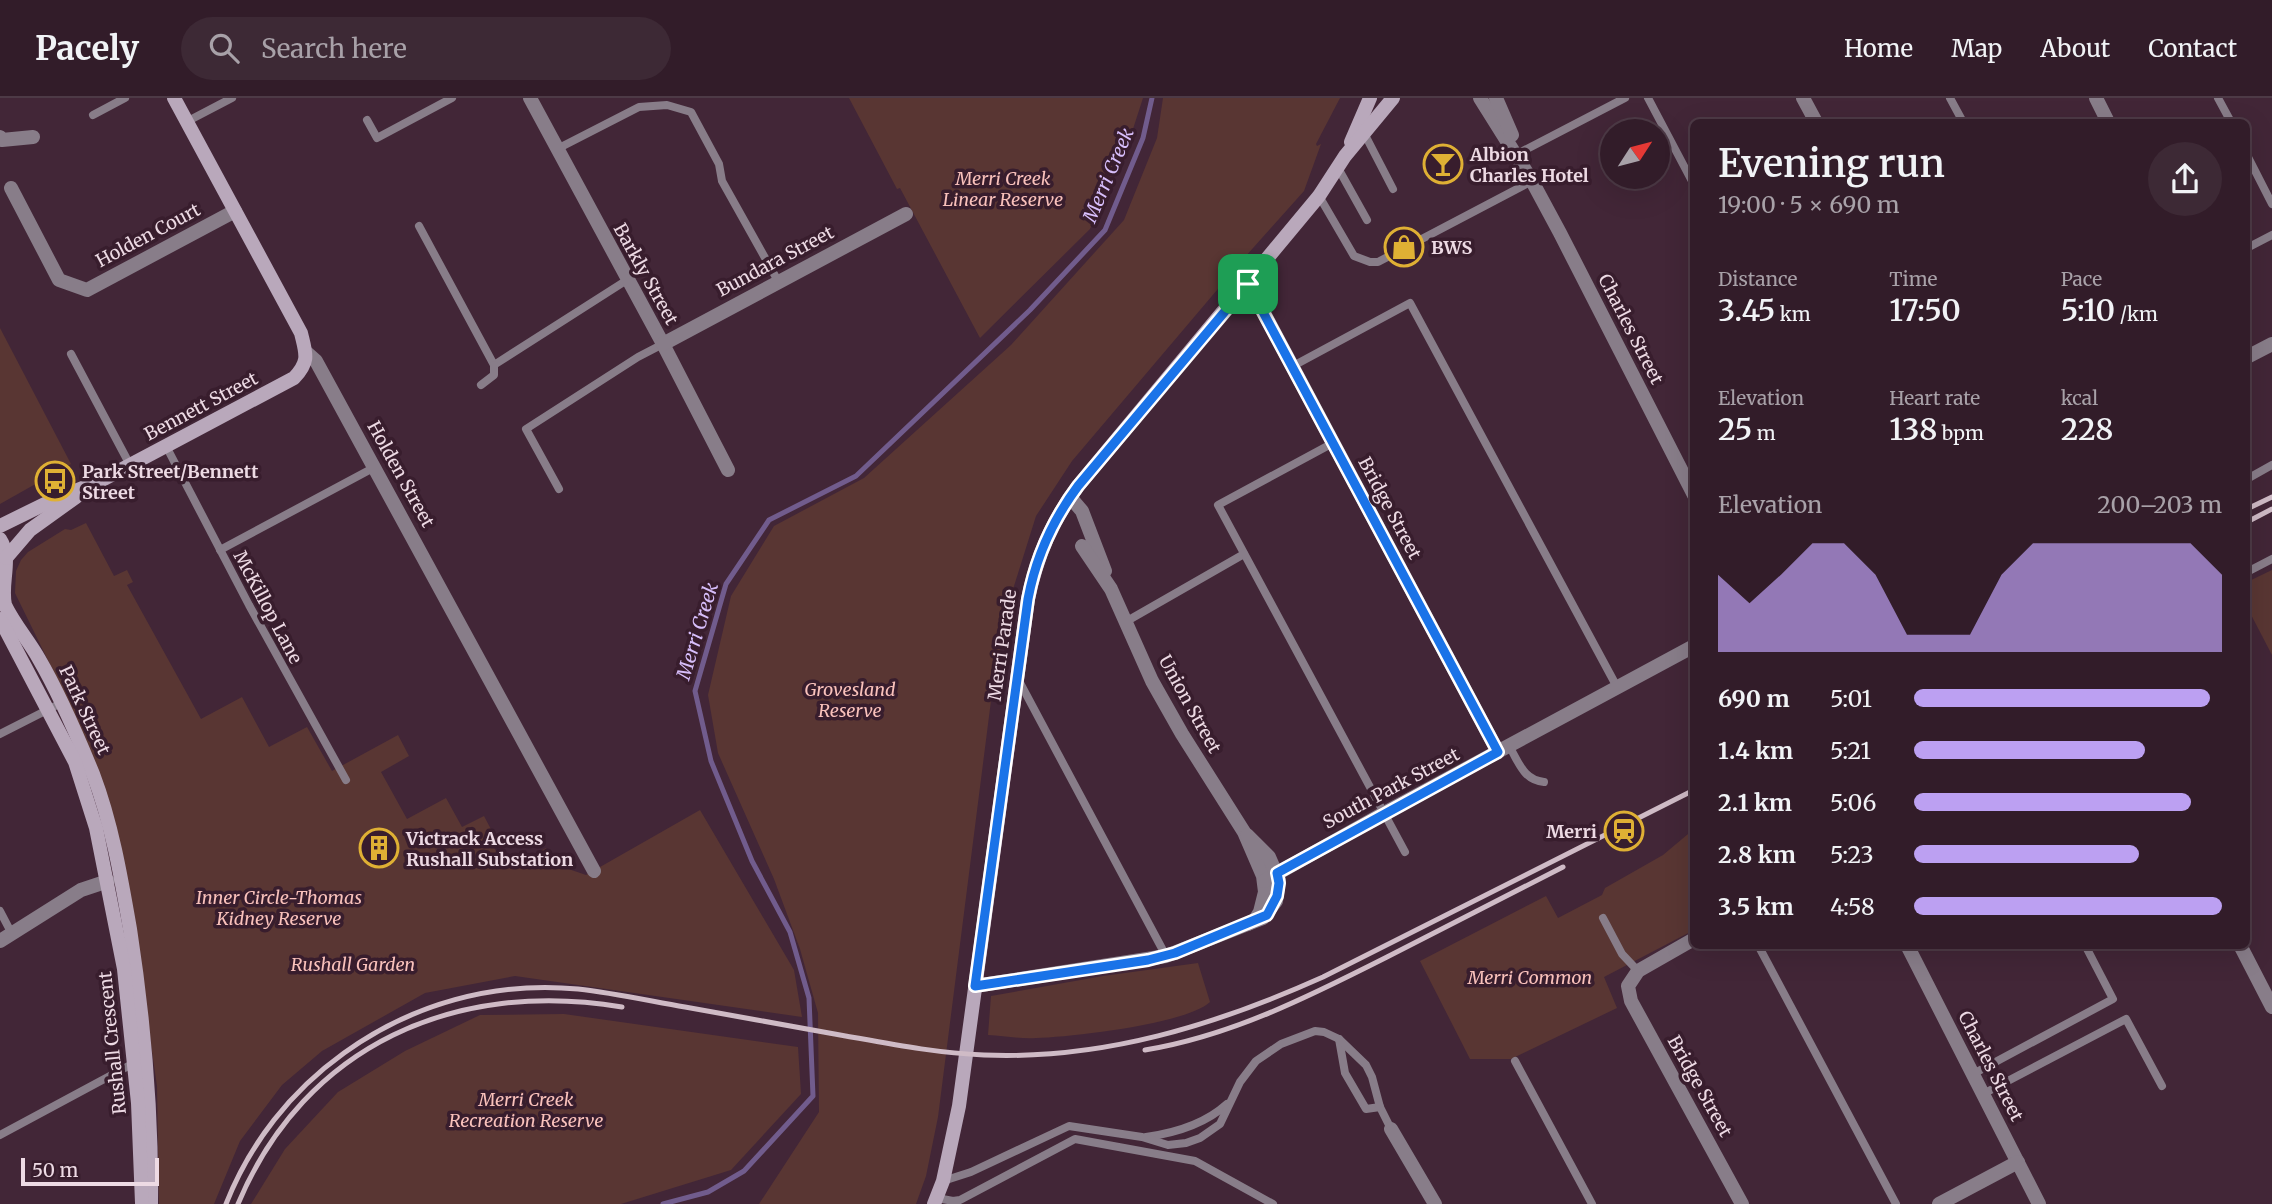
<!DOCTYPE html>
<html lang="en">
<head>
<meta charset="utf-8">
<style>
	:root { --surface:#321c29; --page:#3d2935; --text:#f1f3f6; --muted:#a8a1a8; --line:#4d3a46; --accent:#bca0f2 }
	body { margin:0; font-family:Merriweather,serif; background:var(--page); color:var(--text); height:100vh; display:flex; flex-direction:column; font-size:26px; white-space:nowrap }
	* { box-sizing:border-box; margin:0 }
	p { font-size:23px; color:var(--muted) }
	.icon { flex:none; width:38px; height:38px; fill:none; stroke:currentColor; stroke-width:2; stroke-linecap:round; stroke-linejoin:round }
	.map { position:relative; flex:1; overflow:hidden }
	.panel { position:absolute; left:1690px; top:21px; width:560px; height:830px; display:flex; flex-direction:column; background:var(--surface); border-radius:10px; box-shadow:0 7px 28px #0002,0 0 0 2px var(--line) }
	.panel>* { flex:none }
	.needle { width:46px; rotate:54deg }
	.tools { position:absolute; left:1600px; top:21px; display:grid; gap:14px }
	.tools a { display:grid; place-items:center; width:70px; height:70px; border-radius:50%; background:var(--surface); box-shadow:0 7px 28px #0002,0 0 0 2px var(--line); font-size:35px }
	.scale { position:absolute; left:21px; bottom:18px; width:138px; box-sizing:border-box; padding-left:7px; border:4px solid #eddae4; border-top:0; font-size:19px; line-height:24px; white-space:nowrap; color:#eddae4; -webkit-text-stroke:5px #381d2d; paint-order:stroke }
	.pin { position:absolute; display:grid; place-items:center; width:60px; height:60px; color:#fff; margin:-30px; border-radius:14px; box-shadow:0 4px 10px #0006 }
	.round { display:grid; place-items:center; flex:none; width:74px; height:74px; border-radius:37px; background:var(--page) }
	.overview { display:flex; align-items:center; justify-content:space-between; height:119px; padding:0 28px }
	h1 { font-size:38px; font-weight:600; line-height:52px }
	.metrics { display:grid; grid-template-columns:repeat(3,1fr); gap:10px; height:119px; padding:7px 28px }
	.metrics div { display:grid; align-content:center }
	.metrics b { font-size:30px; font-weight:600 }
	.metrics small { font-size:19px; font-weight:400 }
	.metrics p { font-size:19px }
	.chart { height:196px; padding:14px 28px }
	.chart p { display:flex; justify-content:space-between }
	.chart svg { width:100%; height:126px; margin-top:7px; fill:var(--accent); opacity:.7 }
	ul { padding:0 28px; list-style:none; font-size:23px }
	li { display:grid; grid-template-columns:112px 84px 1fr; align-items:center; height:52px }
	li i { height:18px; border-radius:9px; background:var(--accent) }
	header { display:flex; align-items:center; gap:42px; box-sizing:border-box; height:98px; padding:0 35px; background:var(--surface); border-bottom:2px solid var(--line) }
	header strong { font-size:33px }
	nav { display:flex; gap:38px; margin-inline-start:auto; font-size:24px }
	.search { width:490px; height:63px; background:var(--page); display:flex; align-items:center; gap:18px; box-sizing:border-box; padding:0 24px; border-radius:38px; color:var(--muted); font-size:26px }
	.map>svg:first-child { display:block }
	.green { fill:#593633 }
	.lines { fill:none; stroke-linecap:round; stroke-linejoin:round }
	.stream { stroke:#715c8d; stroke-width:5 }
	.lane { stroke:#887d89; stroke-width:8 }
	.street { stroke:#887d89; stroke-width:14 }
	.secondary { stroke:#b9a8bb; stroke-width:14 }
	.rail { stroke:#cfbbc6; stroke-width:5 }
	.route-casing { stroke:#fff; stroke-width:14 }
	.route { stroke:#1a73e8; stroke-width:9 }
	.labels { text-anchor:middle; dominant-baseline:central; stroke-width:7; stroke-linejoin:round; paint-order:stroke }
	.poi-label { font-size:18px; font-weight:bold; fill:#eddae4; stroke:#381d2d; text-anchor:start }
	.park-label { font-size:18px; font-style:italic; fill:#f9c1bb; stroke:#381d2d }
	.street-label { font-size:18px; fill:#eddae4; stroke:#381d2d }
	.water-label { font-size:19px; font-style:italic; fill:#d7befb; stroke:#381d2d }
</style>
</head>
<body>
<header>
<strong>Pacely</strong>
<div class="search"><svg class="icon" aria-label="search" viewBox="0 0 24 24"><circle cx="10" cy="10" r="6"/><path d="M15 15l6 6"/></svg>Search here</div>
<nav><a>Home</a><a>Map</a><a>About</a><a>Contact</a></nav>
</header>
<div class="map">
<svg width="2272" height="1106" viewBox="0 0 2272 1106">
	<rect width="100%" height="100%" fill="#422637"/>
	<g class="green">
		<polygon points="849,0 1143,0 1132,34 1090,131 980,240 900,90 897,91"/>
		<polygon points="1163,0 1340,0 1316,46 1317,48 1321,46 1304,93 1245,159 1072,363 1036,418 1009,504 993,587 938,1019 926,1078 916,1106 759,1106 819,1014 818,915 800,851 774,781 718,655 708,597 731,498 774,428 864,380 1011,247 1124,122 1157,40"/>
		<polygon points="0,230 71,366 0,406"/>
		<polygon points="86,425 114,478 127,472 133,484 127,487 201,621 242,599 269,649 307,629 332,673 398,637 409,658 381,674 407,721 446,700 462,729 484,718 495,739 490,742 502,764 510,760 514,767 546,750 554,766 586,777 700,712 794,872 802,919 515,878 425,895 322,953 282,987 240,1043 214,1106 159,1106 157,988 127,781 62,591 15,495 16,473 21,462 28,454 65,431 71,432"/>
		<polygon points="2272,472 2272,557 2247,509 2247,484"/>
		<polygon points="1694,731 1694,832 1604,879 1617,910 1511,961 1470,961 1420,863 1546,798 1558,820 1602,797 1605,790 1663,757"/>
		<path d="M1198 865 1210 904C1186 926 1072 939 1036 940 1021 941 1004 938 988 937L991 898 1103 878Z"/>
		<polygon points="564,916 798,949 801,996 731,1072 621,1106 251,1106 285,1051 338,994 405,953 480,917"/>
	</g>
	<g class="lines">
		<polyline class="stream" points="663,1106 708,1094 744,1073 813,998 809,900 790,834 752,763 711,663 695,593 726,486 769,422 856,378 1030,212 1105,132 1143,40 1152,0"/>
		<g class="lane">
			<polyline points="1648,0 1694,87"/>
			<polyline points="1950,0 1963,24"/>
			<polyline points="2218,0 2231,24"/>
			<polyline points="93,17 125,0"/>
			<polyline points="367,22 377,40 452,0"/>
			<polyline points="186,24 232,0"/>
			<polyline points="1364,35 1393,91"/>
			<polyline points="557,51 639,9 667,7 691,14 719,66 722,83 778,183"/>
			<polyline points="1519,55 1625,0"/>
			<polyline points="2247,57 2272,106"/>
			<polyline points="1338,70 1367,122"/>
			<polyline points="1319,98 1354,158 1370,164 1378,164 1532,83"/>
			<polyline points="419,128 494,267 627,182"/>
			<polyline points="2247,150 2272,137"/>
			<polyline points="71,256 130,367"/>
			<polyline points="1293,268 1410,205 1617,589"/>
			<polyline points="481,287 494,277 494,267"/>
			<polyline points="1333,345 1218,407 1405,754"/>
			<polyline points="166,348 249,507 346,682"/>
			<polyline points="2247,381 2272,367"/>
			<polyline points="559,391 526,331 638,259 663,246"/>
			<polyline points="220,452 375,369"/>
			<polyline points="2247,474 2272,461"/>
			<polyline points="1127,523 1244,456"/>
			<polyline points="1019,583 1166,858"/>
			<polyline points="0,636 61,605"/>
			<path d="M1509 648C1519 664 1523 682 1544 684"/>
			<polyline points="0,813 12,836"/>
			<polyline points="1603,820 1622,856 1638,873"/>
			<polyline points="1758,847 1896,1106"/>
			<polyline points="1339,941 1345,975 1366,1011 1380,1009"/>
			<polyline points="1515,963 1592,1106"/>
			<polyline points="1973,976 2113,901 2085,847"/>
			<polyline points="1983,996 2126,921 2162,988"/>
			<polyline points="0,1037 134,965"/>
			<path d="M1146 1039C1175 1035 1205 1026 1227 1006"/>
			<polyline points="943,1083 971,1074 1069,1028 1142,1039 1168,1047 1186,1045 1200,1040 1220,1026 1240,984 1256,963 1281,946 1315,933 1324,934 1339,941 1366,967 1372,979 1380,1009 1391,1031"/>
			<polyline points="937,1100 953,1103 960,1102 1075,1041 1195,1063 1273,1106"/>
		</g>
		<g class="street">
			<polyline points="530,0 663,246 728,372"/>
			<polyline points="1480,0 1532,83 1560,135 1694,397"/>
			<polyline points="1496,0 1512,37"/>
			<polyline points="1803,0 1816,24"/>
			<polyline points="2096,0 2108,24"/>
			<polyline points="0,39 2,42 33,39"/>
			<polyline points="11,90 59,182 87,192 235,113"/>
			<polyline points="1248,185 1498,654"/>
			<polyline points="663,246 906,116"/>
			<polyline points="307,255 316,263 594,773"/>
			<polyline points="2247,259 2272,246"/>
			<polyline points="1070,399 1082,413 1105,473"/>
			<polyline points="1082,448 1111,491 1152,583 1182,636 1244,734 1263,778 1265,794 1260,814 1255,822 1248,826"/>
			<polyline points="1264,783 1384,715 1694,548"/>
			<polyline points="1694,841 1638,873 1628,888 1631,903 1742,1106"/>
			<polyline points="0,843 81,792 108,783"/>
			<polyline points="1907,847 2039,1106"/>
			<polyline points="2240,847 2272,909"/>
			<polyline points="975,888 1166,858 1263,820 1276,803 1279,782 1269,759 1247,737"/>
			<polyline points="1391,1031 1435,1106"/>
			<polyline points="1939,1106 2018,1064"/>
		</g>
		<g class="secondary">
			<polyline points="1351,44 1370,0"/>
			<path d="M0 428 55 401 100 383 294 280C310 263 306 256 301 235L174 0"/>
			<path d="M0 441C13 461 0 484 5 507 14 526 29 543 39 561 60 597 77 637 93 676 112 726 121 779 130 831 144 922 152 1014 151 1106"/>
			<polyline points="6,460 30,432 76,399"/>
			<polyline points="0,521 75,664 96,730 124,871 138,1005 142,1105"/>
			<path d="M934 1106 943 1083 959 1008 1028 501C1037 458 1052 423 1078 388L1319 98 1345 58 1393 0"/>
		</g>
		<g class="rail">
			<polyline points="2247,411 2272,399"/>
			<polyline points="2247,424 2272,411"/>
			<path d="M1145 952C1231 938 1310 898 1387 859 1446 829 1504 799 1563 769"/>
			<path d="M226 1106C250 1045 291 993 344 955 412 906 494 883 578 891 614 895 650 903 685 909 733 918 781 926 829 935 881 944 932 955 984 957 1103 962 1216 927 1323 879L1694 692"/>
			<path d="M238 1106C305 946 457 881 622 909"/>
		</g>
	</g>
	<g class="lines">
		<defs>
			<path id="route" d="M1248 186 1498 654 1277 775 1279 785 1277 798 1267 817 1175 855 1148 862 975 888 1028 501C1036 458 1052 423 1078 388Z"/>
		</defs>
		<use href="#route" class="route-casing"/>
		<use href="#route" class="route"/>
	</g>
	<defs>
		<symbol id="bar-ring" viewBox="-11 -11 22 22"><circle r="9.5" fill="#381d2d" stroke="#dfb034" stroke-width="1.5"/><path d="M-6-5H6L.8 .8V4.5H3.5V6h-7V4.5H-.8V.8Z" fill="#dfb034"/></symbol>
		<symbol id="shop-ring" viewBox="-11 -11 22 22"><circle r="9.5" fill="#381d2d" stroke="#dfb034" stroke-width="1.5"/><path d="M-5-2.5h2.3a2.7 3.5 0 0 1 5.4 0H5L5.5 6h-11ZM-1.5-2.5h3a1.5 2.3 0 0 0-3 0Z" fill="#dfb034"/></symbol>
		<symbol id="bus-ring" viewBox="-11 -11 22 22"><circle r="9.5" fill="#381d2d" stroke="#dfb034" stroke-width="1.5"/><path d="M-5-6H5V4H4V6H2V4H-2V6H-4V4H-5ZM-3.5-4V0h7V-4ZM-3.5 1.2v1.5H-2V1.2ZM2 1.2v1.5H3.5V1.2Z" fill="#dfb034"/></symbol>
		<symbol id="station-ring" viewBox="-11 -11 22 22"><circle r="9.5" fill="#381d2d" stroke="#dfb034" stroke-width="1.5"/><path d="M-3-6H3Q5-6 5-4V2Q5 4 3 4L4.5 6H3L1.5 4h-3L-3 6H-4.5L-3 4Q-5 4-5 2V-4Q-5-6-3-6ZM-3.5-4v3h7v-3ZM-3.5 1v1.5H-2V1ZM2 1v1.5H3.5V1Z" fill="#dfb034"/></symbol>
		<symbol id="building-ring" viewBox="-11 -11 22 22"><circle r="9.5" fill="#381d2d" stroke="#dfb034" stroke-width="1.5"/><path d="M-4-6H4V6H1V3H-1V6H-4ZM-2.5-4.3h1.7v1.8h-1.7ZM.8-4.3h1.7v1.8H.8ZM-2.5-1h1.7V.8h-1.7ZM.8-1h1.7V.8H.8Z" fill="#dfb034"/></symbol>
	</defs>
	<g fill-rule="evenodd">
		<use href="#bar-ring" x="1421" y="44" width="44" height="44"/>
		<use href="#shop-ring" x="1382" y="127" width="44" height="44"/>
		<use href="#bus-ring" x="33" y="361" width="44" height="44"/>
		<use href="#station-ring" x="1602" y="711" width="44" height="44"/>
		<use href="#building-ring" x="357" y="728" width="44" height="44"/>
	</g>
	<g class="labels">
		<g class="poi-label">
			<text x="1470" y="56">Albion<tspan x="1470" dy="21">Charles Hotel</tspan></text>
			<text x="1431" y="149">BWS</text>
			<text x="82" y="373">Park Street/Bennett<tspan x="82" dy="21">Street</tspan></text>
			<text x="1597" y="733" text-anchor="end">Merri</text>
			<text x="406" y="740">Victrack Access<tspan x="406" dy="21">Rushall Substation</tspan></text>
		</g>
		<g class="park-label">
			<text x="1003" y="80">Merri Creek<tspan x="1003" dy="21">Linear Reserve</tspan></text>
			<text x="850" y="591">Grovesland<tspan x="850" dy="21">Reserve</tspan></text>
			<text x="279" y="799">Inner Circle-Thomas<tspan x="279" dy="21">Kidney Reserve</tspan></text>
			<text x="353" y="866">Rushall Garden</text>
			<text x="1530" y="879">Merri Common</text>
			<text x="526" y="1001">Merri Creek<tspan x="526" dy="21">Recreation Reserve</tspan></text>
		</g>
		<g class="street-label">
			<text transform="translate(148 137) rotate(-28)">Holden Court</text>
			<text transform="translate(775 163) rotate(-28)">Bundara Street</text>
			<text transform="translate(646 176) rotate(61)">Barkly Street</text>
			<text transform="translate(1631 231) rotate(63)">Charles Street</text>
			<text transform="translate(201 308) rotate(-28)">Bennett Street</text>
			<text transform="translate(401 376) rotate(61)">Holden Street</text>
			<text transform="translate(1390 410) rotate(62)">Bridge Street</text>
			<text transform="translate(268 509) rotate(62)">McKillop Lane</text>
			<text transform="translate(1002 547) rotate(-82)">Merri Parade</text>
			<text transform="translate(1190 606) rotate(61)">Union Street</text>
			<text transform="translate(85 612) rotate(65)">Park Street</text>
			<text transform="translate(1391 690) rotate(-28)">South Park Street</text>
			<text transform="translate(112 945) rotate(-96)">Rushall Crescent</text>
			<text transform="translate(1991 968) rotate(63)">Charles Street</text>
			<text transform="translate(1700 988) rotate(61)">Bridge Street</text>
		</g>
		<g class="water-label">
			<text transform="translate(1108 77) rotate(-67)">Merri Creek</text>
			<text transform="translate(697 533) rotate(-73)">Merri Creek</text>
		</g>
	</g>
</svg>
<div class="tools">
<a><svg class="needle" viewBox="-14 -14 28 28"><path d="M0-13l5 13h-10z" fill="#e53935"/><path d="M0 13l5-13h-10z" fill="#a8a1a8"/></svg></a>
</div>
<div class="scale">50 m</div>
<div class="pin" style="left:1248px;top:186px;background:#1e9e55"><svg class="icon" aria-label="arrive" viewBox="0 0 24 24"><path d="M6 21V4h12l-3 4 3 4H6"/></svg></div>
<section class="panel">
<div class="overview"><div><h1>Evening run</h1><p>19:00 · 5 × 690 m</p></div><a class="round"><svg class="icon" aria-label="share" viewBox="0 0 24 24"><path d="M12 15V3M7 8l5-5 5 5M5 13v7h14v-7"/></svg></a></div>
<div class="metrics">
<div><p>Distance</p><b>3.45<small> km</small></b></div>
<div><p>Time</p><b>17:50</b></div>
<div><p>Pace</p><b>5:10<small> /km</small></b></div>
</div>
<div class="metrics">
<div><p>Elevation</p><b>25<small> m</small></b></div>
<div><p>Heart rate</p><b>138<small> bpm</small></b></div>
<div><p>kcal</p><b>228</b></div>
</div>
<div class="chart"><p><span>Elevation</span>200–203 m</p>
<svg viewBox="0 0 160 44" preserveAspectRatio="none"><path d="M0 44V17L10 27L20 17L30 6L40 6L50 17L60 38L70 38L80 38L90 17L100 6L110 6L120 6L130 6L140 6L150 6L160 17V44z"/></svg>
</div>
<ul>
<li><b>690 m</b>5:01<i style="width:96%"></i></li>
<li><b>1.4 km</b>5:21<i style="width:75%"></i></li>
<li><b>2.1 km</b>5:06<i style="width:90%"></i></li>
<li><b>2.8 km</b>5:23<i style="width:73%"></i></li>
<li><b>3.5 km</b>4:58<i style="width:100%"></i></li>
</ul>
</section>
</div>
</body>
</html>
